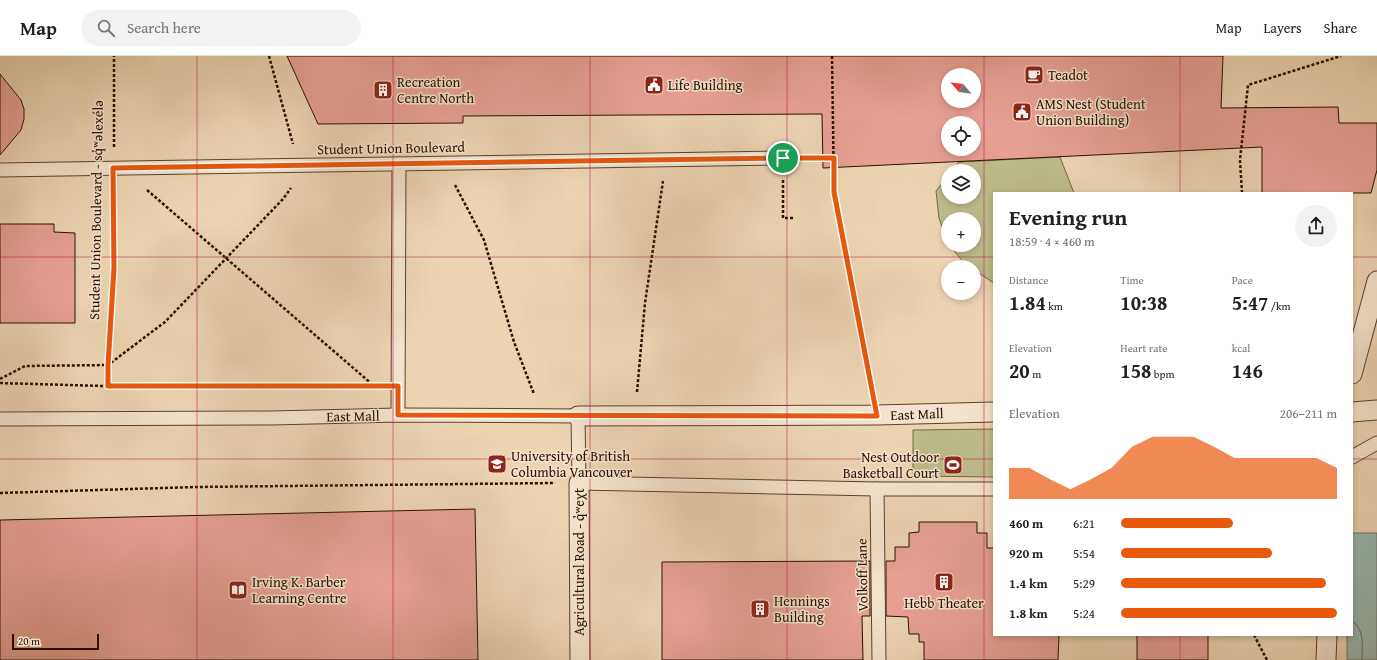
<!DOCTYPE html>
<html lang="en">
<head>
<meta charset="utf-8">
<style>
	:root { --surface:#fff; --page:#f2f2f2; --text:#202124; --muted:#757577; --line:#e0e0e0; --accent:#ea580c }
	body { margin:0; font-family:"Gentium Book Plus",serif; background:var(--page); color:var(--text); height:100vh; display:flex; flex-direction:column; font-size:15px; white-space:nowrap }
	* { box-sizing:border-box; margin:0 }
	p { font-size:13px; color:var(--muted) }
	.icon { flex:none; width:22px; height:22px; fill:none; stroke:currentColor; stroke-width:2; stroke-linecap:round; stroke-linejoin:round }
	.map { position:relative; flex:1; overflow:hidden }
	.panel { position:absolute; left:993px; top:136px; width:360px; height:444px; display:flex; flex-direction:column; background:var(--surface); border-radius:0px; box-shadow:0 2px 6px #0003 }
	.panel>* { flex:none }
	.needle { width:26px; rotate:298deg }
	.controls { position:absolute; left:941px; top:12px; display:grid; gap:8px }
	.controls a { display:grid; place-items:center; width:40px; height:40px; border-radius:50%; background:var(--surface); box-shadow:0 2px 6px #0003; font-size:20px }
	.scale { position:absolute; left:12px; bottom:10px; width:87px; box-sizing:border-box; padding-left:4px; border:2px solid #2b0f00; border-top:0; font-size:11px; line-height:14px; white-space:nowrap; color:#2b0f00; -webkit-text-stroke:3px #f3e3cc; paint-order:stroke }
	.pin { position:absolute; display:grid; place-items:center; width:34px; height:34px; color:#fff; margin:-17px; border:2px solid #fff; border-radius:50%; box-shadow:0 1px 4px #0007 }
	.round { display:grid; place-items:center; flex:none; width:42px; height:42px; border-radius:21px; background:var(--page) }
	.overview { display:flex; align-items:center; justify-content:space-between; height:68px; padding:0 16px }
	h1 { font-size:22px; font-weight:800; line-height:30px }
	.stats { display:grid; grid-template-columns:repeat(3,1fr); gap:6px; height:68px; padding:4px 16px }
	.stats div { display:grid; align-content:center }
	.stats b { font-size:20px; font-weight:800 }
	.stats small { font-size:11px; font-weight:400 }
	.stats p { font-size:11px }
	.chart { height:112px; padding:8px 16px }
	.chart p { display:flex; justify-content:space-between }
	.chart svg { width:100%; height:72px; margin-top:4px; fill:var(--accent); opacity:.7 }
	ul { padding:0 16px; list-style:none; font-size:13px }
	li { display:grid; grid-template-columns:64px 48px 1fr; align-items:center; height:30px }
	li i { height:10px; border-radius:5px; background:var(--accent) }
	header { display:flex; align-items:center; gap:24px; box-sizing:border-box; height:56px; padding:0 20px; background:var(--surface); border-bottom:1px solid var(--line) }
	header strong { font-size:19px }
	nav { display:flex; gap:22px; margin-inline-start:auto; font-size:14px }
	.search { width:280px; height:36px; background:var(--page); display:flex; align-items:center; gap:10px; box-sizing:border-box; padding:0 14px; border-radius:22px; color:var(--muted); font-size:15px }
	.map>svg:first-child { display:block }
	.green { fill:#bcbc89; stroke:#746644 }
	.water { fill:#99b7b0; stroke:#6d746a }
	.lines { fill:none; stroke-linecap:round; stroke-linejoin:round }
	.shore { stroke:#626358; stroke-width:1 }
	.building { fill:#e7a093; stroke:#2b0f00; fill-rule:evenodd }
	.service-casing { stroke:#5b402c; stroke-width:15 }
	.pedestrian-casing { stroke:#5b402c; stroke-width:21 }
	.path { stroke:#2b0f00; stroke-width:2.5; stroke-dasharray:3 2; stroke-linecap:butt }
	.service { stroke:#f3e3cc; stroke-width:13 }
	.pedestrian { stroke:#f3e3cc; stroke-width:19 }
	.route-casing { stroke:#fff; stroke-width:8 }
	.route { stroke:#ea580c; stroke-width:5 }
	.grid { fill:none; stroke:#c2185b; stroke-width:1; stroke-opacity:0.55 }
	.labels { text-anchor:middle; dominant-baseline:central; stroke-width:3; stroke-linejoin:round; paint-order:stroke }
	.poi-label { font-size:14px; fill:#2b0f00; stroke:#f3e3cc; text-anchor:start }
	.street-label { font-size:14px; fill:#2b0f00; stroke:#f3e3cc }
</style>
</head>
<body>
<header>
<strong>Map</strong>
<div class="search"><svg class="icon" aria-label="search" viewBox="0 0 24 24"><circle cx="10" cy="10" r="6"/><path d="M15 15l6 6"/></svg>Search here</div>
<nav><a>Map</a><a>Layers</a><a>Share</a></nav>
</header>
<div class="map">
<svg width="1377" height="604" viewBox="0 0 1377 604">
	<rect width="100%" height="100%" fill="#ecd4b1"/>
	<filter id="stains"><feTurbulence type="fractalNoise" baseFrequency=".005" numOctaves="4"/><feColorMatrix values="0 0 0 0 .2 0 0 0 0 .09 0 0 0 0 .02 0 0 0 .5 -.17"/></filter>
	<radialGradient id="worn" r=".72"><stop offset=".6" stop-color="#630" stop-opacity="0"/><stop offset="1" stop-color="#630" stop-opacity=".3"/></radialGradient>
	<g class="green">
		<polygon points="1060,101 1074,137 994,137 994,227 974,214 974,211 966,209 949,189 974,189 974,163 948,163 948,187 939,162 936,135 948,120 948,141 974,141 974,115 952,115 959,106"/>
		<polygon points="994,373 994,421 913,420 913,374"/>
	</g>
	<polygon class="water" points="1352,477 1377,477 1377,604 1347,604 1347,579 1352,579"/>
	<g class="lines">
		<path class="shore" d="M1352 565C1365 573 1362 591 1362 604"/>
	</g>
	<g class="building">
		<path d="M287 0H1223L1221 52 1338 51 1339 67H1377V114L1371 137H1262V91L823 112 822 58 463 60V67L318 68ZM948 19H974V45H948ZM948 67H974V93H948Z"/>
		<polygon points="0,18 21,44 24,53 24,63 21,74 0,99"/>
		<polygon points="0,168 54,168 54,176 75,177 75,267 0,267"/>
		<polygon points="475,453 478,604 0,604 0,464"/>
		<polygon points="919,466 977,466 977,477 987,477 987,492 994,492 994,579 1059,579 1058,604 924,604 924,586 919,586 919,578 909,578 908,561 886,560 886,505 895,505 895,491 909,491 909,477 919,476"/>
		<polygon points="870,505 870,560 862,560 863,604 662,604 662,506"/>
		<rect x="1137" y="579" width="71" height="25"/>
	</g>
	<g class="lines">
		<defs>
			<g id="service">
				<polyline points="0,114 783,102"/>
				<polyline points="398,359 399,108"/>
				<polyline points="0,363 271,362 398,359 578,360 579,427 877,433 994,433"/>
				<polyline points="1352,401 1377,387"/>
				<polyline points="877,433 879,604"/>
			</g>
			<g id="pedestrian">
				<polyline points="1352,318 1377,225"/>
				<polyline points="1352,356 1377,354"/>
				<polyline points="578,360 877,359 994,356"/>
				<polyline points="579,427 580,604"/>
				<polyline points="1326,604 1327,579"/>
			</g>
		</defs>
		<use href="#service" class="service-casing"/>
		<use href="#pedestrian" class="pedestrian-casing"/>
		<g class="path">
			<polyline points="269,0 293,88"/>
			<polyline points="832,0 834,136 872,334"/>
			<polyline points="114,91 114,0"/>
			<polyline points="804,102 834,102"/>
			<polyline points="783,124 783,162 795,162"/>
			<polyline points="455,129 484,184 514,286 534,338"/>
			<polyline points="147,134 373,329"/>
			<polyline points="1242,137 1240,104 1248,29 1341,0"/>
			<polyline points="0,323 25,310 108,309 165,266 283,143 291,132"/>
			<polyline points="0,327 103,330 377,330"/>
			<polyline points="108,330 108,309 114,212 114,134"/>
			<polyline points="637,336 645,247 663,125"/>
			<polyline points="0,437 196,431 555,427"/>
			<polyline points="1254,579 1267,604"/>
		</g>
		<use href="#service" class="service"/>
		<use href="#pedestrian" class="pedestrian"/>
	</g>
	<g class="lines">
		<defs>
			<polygon id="route" points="783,102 834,102 834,136 877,360 398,359 398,330 108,330 108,309 114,212 113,112"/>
		</defs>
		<use href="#route" class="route-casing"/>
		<use href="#route" class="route"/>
	</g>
	<path class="grid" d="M197 0V604M393 0V604M590 0V604M787 0V604M984 0V604M1180 0V137M0 201H994M1352 201H1377M0 403H994M1352 403H1377M1180 579V604"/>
	<defs>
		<symbol id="cafe-square" viewBox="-11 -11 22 22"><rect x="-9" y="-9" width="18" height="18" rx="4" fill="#8f2418" stroke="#f3e3cc"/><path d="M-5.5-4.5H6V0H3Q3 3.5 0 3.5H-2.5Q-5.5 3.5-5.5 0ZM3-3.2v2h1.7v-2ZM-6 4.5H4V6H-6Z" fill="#fff"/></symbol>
		<symbol id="civic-square" viewBox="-11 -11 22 22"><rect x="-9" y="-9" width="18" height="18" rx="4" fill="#8f2418" stroke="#f3e3cc"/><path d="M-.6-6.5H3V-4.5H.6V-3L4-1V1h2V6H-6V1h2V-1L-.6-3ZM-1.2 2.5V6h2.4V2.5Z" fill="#fff"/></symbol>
		<symbol id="building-square" viewBox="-11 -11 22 22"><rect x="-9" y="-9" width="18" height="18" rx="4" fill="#8f2418" stroke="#f3e3cc"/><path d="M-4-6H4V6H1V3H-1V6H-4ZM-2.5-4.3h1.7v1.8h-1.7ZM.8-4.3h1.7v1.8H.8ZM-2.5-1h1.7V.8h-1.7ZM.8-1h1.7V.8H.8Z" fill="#fff"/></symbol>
		<symbol id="university-square" viewBox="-11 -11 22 22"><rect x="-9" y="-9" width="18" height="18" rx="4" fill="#8f2418" stroke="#f3e3cc"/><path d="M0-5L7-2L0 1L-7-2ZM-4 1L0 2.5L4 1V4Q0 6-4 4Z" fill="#fff"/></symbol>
		<symbol id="stadium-square" viewBox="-11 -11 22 22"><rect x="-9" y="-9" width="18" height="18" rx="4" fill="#8f2418" stroke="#f3e3cc"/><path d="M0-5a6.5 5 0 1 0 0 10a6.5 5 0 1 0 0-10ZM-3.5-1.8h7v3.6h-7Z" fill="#fff"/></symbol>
		<symbol id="library-square" viewBox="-11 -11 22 22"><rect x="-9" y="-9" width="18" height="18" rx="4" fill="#8f2418" stroke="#f3e3cc"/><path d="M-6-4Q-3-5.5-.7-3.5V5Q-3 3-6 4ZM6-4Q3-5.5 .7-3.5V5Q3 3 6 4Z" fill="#fff"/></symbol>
	</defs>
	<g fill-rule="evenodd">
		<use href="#cafe-square" x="1023" y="8" width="22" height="22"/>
		<use href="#civic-square" x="643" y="18" width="22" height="22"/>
		<use href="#building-square" x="372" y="23" width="22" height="22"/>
		<use href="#civic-square" x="1011" y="45" width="22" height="22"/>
		<use href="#university-square" x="486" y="397" width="22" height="22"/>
		<use href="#stadium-square" x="942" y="398" width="22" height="22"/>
		<use href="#building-square" x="933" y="515" width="22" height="22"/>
		<use href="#library-square" x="227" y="523" width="22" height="22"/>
		<use href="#building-square" x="749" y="542" width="22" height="22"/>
	</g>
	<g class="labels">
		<g class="poi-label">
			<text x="1048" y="19">Teadot</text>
			<text x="397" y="26">Recreation<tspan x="397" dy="16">Centre North</tspan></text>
			<text x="668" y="29">Life Building</text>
			<text x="1036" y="48">AMS Nest (Student<tspan x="1036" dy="16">Union Building)</tspan></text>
			<text x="511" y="400">University of British<tspan x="511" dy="16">Columbia Vancouver</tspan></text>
			<text x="939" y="401" text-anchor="end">Nest Outdoor<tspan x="939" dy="16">Basketball Court</tspan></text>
			<text x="252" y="526">Irving K. Barber<tspan x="252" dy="16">Learning Centre</tspan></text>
			<text x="774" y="545">Hennings<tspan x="774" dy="16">Building</tspan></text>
			<text x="944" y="547" text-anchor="middle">Hebb Theater</text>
		</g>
		<g class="street-label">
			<text transform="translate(391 92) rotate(-1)">Student Union Boulevard</text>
			<text transform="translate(96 154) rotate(-89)">Student Union Boulevard - sq̓ʷəlexélə</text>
			<text transform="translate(917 358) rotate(-2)">East Mall</text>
			<text transform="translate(353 360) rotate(-1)">East Mall</text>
			<text transform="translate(579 506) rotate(-90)">Agricultural Road - q̓ʷeχt</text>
			<text transform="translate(862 519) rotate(-91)">Volkoff Lane</text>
		</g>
	</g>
	<rect width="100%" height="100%" filter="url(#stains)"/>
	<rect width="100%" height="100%" fill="url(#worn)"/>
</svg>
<div class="controls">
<a><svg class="needle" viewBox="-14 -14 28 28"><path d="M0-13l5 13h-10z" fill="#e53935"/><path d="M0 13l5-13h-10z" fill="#757577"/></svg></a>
<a><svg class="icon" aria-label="locate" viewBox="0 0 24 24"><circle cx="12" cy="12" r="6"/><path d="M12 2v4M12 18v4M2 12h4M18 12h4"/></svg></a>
<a><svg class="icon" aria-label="layers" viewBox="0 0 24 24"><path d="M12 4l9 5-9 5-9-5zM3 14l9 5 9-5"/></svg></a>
<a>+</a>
<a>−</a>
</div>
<div class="scale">20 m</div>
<div class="pin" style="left:783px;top:102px;background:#1e9e55"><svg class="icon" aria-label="arrive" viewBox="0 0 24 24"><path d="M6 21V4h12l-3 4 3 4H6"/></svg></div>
<section class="panel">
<div class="overview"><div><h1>Evening run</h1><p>18:59 · 4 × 460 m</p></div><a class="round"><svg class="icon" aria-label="share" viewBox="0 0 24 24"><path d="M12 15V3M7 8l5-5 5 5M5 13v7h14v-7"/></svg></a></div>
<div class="stats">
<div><p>Distance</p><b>1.84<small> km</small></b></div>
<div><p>Time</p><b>10:38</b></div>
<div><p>Pace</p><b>5:47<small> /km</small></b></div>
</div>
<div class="stats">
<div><p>Elevation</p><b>20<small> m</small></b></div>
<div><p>Heart rate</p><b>158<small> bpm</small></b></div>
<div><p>kcal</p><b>146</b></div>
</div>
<div class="chart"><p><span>Elevation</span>206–211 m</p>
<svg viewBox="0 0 160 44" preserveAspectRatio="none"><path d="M0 44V25L10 25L20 32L30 38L40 32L50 25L60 12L70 6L80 6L90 6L100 12L110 19L120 19L130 19L140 19L150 19L160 25V44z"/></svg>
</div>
<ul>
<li><b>460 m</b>6:21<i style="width:52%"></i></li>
<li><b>920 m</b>5:54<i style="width:70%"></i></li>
<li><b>1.4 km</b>5:29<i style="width:95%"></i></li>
<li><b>1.8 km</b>5:24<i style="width:100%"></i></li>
</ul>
</section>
</div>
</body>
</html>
